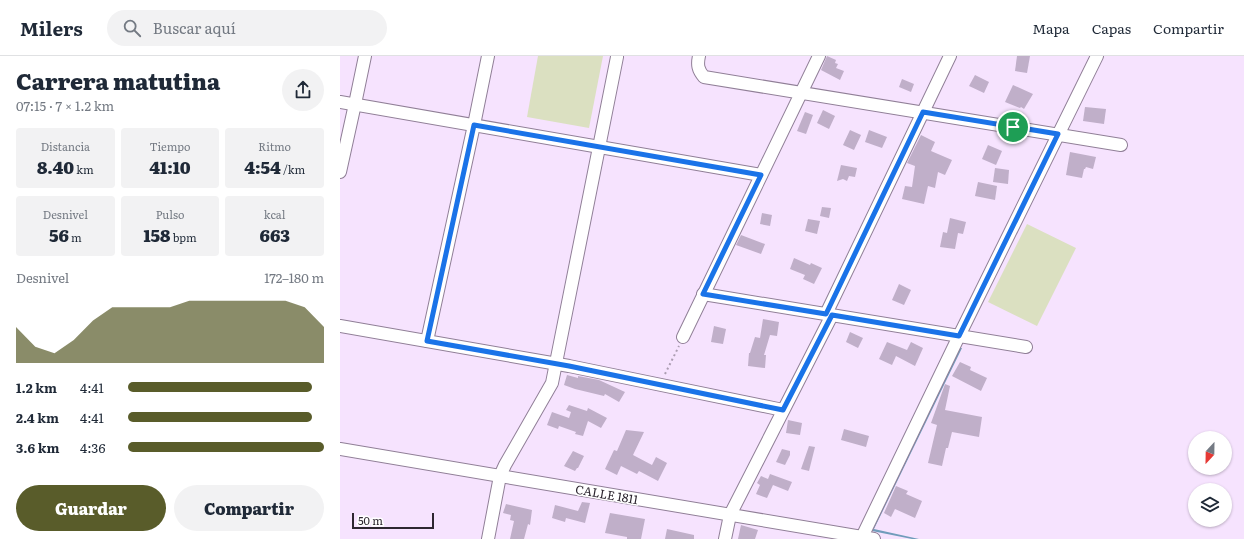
<!DOCTYPE html>
<html lang="es">
<head>
<meta charset="utf-8">
<style>
	:root { --surface:#fff; --page:#f2f2f3; --text:#1f2937; --muted:#747a83; --line:#e0e1e3; --accent:#595c2a }
	body { margin:0; font-family:Literata,serif; background:var(--page); color:var(--text); height:100vh; display:flex; flex-direction:column; font-size:15px; white-space:nowrap }
	* { box-sizing:border-box; margin:0 }
	p { font-size:13px; color:var(--muted) }
	.icon { flex:none; width:22px; height:22px; fill:none; stroke:currentColor; stroke-width:2; stroke-linecap:round; stroke-linejoin:round }
	.map { position:relative; flex:1; overflow:hidden }
	.drawer { display:flex; flex-direction:column; background:var(--surface); width:340px }
	.drawer>* { flex:none }
	.needle { width:26px; rotate:202deg }
	.tools { position:absolute; left:848px; top:375px; display:grid; gap:8px }
	.tools a { display:grid; place-items:center; width:44px; height:44px; border-radius:50%; background:var(--surface); box-shadow:0 1px 3px #0004; font-size:20px }
	.scale { position:absolute; left:12px; bottom:10px; width:82px; box-sizing:border-box; padding-left:4px; border:2px solid #2d2630; border-top:0; font-size:11px; line-height:14px; white-space:nowrap; color:#2d2630; -webkit-text-stroke:3px #fff; paint-order:stroke }
	.pin { position:absolute; display:grid; place-items:center; width:34px; height:34px; color:#fff; margin:-17px; border:2px solid #fff; border-radius:50%; box-shadow:0 1px 4px #0007 }
	.round { display:grid; place-items:center; flex:none; width:42px; height:42px; border-radius:21px; background:var(--page) }
	.head { display:flex; align-items:center; justify-content:space-between; height:68px; padding:0 16px }
	h1 { font-size:22px; font-weight:800; line-height:30px }
	.figures { display:grid; grid-template-columns:repeat(3,1fr); gap:6px; height:68px; padding:4px 16px }
	.figures div { display:grid; align-content:center; border-radius:4px; background:var(--page); text-align:center }
	.figures b { font-size:17px; font-weight:800 }
	.figures small { font-size:11px; font-weight:400 }
	.figures p { font-size:11px }
	.chart { height:112px; padding:8px 16px }
	.chart p { display:flex; justify-content:space-between }
	.chart svg { width:100%; height:72px; margin-top:4px; fill:var(--accent); opacity:.7 }
	.cta { display:flex; gap:8px; margin-top:auto; padding:8px 16px }
	.cta a { flex:1; height:46px; border-radius:24px; background:var(--accent); color:#fff; font-size:16px; font-weight:800; line-height:46px; text-align:center }
	.cta a+a { background:var(--page); color:var(--text) }
	ul { padding:0 16px; list-style:none; font-size:13px }
	li { display:grid; grid-template-columns:64px 48px 1fr; align-items:center; height:30px }
	li i { height:10px; border-radius:5px; background:var(--accent) }
	header { display:flex; align-items:center; gap:24px; box-sizing:border-box; height:56px; padding:0 20px; background:var(--surface); border-bottom:1px solid var(--line) }
	header strong { font-size:19px }
	nav { display:flex; gap:22px; margin-inline-start:auto; font-size:14px }
	.search { width:280px; height:36px; background:var(--page); display:flex; align-items:center; gap:10px; box-sizing:border-box; padding:0 14px; border-radius:22px; color:var(--muted); font-size:15px }
	main { display:flex; flex:1; min-height:0 }
	.map>svg:first-child { display:block }
	.green { fill:#dbe0c1 }
	.water { fill:#709cbb }
	.building { fill:#c0afc9 }
	.lines { fill:none; stroke-linecap:round; stroke-linejoin:round }
	.street-casing { stroke:#907f97; stroke-width:14 }
	.path { stroke:#ab9db1; stroke-width:2; stroke-dasharray:2 3; stroke-linecap:butt }
	.street { stroke:#fff; stroke-width:12 }
	.route-casing { stroke:#fff; stroke-width:8 }
	.route { stroke:#1a73e8; stroke-width:5 }
	.labels { text-anchor:middle; dominant-baseline:central; stroke-width:3; stroke-linejoin:round; paint-order:stroke }
	.street-label { font-size:12px; fill:#2d2630; stroke:#fff }
</style>
</head>
<body>
<header>
<strong>Milers</strong>
<div class="search"><svg class="icon" aria-label="search" viewBox="0 0 24 24"><circle cx="10" cy="10" r="6"/><path d="M15 15l6 6"/></svg>Buscar aquí</div>
<nav><a>Mapa</a><a>Capas</a><a>Compartir</a></nav>
</header>
<main>
<section class="drawer">
<div class="head"><div><h1>Carrera matutina</h1><p>07:15 · 7 × 1.2 km</p></div><a class="round"><svg class="icon" aria-label="share" viewBox="0 0 24 24"><path d="M12 15V3M7 8l5-5 5 5M5 13v7h14v-7"/></svg></a></div>
<div class="figures">
<div><p>Distancia</p><b>8.40<small> km</small></b></div>
<div><p>Tiempo</p><b>41:10</b></div>
<div><p>Ritmo</p><b>4:54<small> /km</small></b></div>
</div>
<div class="figures">
<div><p>Desnivel</p><b>56<small> m</small></b></div>
<div><p>Pulso</p><b>158<small> bpm</small></b></div>
<div><p>kcal</p><b>663</b></div>
</div>
<div class="chart"><p><span>Desnivel</span>172–180 m</p>
<svg viewBox="0 0 160 44" preserveAspectRatio="none"><path d="M0 44V22L10 34L20 38L30 30L40 18L50 10L60 10L70 10L80 10L90 6L100 6L110 6L120 6L130 6L140 6L150 10L160 22V44z"/></svg>
</div>
<ul>
<li><b>1.2 km</b>4:41<i style="width:94%"></i></li>
<li><b>2.4 km</b>4:41<i style="width:94%"></i></li>
<li><b>3.6 km</b>4:36<i style="width:100%"></i></li>
</ul>
<div class="cta"><a>Guardar</a><a>Compartir</a></div>
</section>
<div class="map">
<svg width="904" height="483" viewBox="0 0 904 483">
	<rect width="100%" height="100%" fill="#f6e3fe"/>
	<g class="green">
		<polygon points="198,0 263,0 249,72 187,61"/>
		<polygon points="687,168 736,192 697,270 648,246"/>
	</g>
	<polygon class="water" points="620,292 622,292 534,473 579,483 572,483 532,475"/>
	<g class="building">
		<polygon points="487,0 496,4 495,7 498,8 496,12 504,15 500,24 481,14"/>
		<polygon points="677,0 690,0 687,17 675,15"/>
		<polygon points="635,19 649,26 644,37 629,30"/>
		<polygon points="562,23 574,28 571,36 559,31"/>
		<polygon points="673,29 693,38 684,53 681,51 680,52 665,46"/>
		<polygon points="745,51 766,53 764,68 743,65"/>
		<polygon points="483,54 495,60 489,73 477,67"/>
		<polygon points="465,56 473,59 466,78 457,75"/>
		<polygon points="510,74 521,79 514,94 503,89"/>
		<polygon points="529,74 547,81 542,92 525,86"/>
		<polygon points="581,79 595,86 591,95 612,104 605,119 598,116 595,132 588,130 584,148 562,143 565,130 572,131 575,110 567,107"/>
		<polygon points="648,89 662,95 656,109 642,103"/>
		<polygon points="730,96 756,101 753,113 746,111 745,113 744,113 742,122 726,119"/>
		<polygon points="501,109 517,112 515,121 509,120 507,125 503,123 497,125"/>
		<polygon points="655,112 669,114 668,128 653,126"/>
		<polygon points="638,126 657,130 655,144 635,140"/>
		<polygon points="482,151 491,152 489,162 480,160"/>
		<polygon points="422,157 432,159 430,170 420,168"/>
		<polygon points="610,162 626,166 623,178 618,177 615,193 600,191 603,176 607,177"/>
		<polygon points="468,163 480,165 477,178 465,175"/>
		<polygon points="401,179 425,188 421,198 396,189"/>
		<polygon points="454,202 470,209 471,207 482,212 474,228 463,223 465,219 450,213"/>
		<polygon points="559,228 571,234 564,249 552,244"/>
		<polygon points="423,263 439,266 437,280 430,279 424,299 426,299 425,312 408,310 409,297 410,297 415,281 420,282"/>
		<polygon points="374,270 386,273 383,288 371,286"/>
		<polygon points="510,276 523,282 518,292 506,286"/>
		<polygon points="547,286 567,294 571,286 583,292 575,310 556,300 552,309 539,303"/>
		<polygon points="620,306 631,311 630,314 647,322 641,335 612,320"/>
		<polygon points="227,319 238,322 238,320 259,324 285,336 279,346 265,338 264,340 235,333 224,329"/>
		<polygon points="605,328 610,330 605,354 642,361 639,381 612,376 608,392 606,392 602,410 588,407 597,369 591,367"/>
		<polygon points="229,349 247,355 248,352 267,362 261,372 248,365 243,380 235,378 236,376 219,370 218,373 207,369 212,356 229,362 231,356 226,354"/>
		<polygon points="448,364 462,367 460,379 446,377"/>
		<polygon points="504,373 529,380 526,391 501,384"/>
		<polygon points="286,374 304,376 293,399 312,409 316,401 327,407 318,425 299,415 297,418 281,410 277,419 265,413 274,394 277,395"/>
		<polygon points="469,390 475,391 469,415 461,413"/>
		<polygon points="442,393 450,395 450,399 445,409 436,406"/>
		<polygon points="233,395 244,400 238,412 237,412 235,415 224,410"/>
		<polygon points="430,418 452,426 448,435 433,429 427,442 416,438 420,429 417,427 421,420 428,423"/>
		<polygon points="556,430 568,435 566,438 582,445 575,462 555,453 551,461 544,457"/>
		<polygon points="242,446 250,447 245,467 226,462 225,466 212,462 215,449 238,455"/>
		<polygon points="166,448 192,454 190,469 188,468 184,483 170,483 174,465 170,464 171,459 163,457"/>
		<polygon points="270,457 305,463 301,483 287,483 287,481 265,477"/>
		<polygon points="401,469 418,474 415,483 398,483"/>
		<polygon points="327,473 354,479 354,483 325,483"/>
	</g>
	<g class="lines">
		<defs>
			<g id="street">
				<path d="M359 0C357 9 358 14 364 21L781 89"/>
				<polyline points="0,46 421,119"/>
				<polyline points="0,116 15,48 25,0"/>
				<polyline points="363,238 686,291"/>
				<polyline points="486,258 610,0"/>
				<polyline points="0,270 229,310 443,354"/>
				<polyline points="343,281 479,0"/>
				<polyline points="87,285 134,69 148,0"/>
				<polyline points="0,393 534,483"/>
				<polyline points="522,481 619,280 757,0"/>
				<polyline points="148,483 160,420 165,409 212,327 277,1"/>
				<polyline points="385,483 390,459 492,259"/>
			</g>
		</defs>
		<use href="#street" class="street-casing"/>
		<polyline class="path" points="325,318 339,290"/>
		<use href="#street" class="street"/>
	</g>
	<g class="lines">
		<defs>
			<polygon id="route" points="583,56 718,78 619,280 492,259 443,354 229,310 87,285 134,69 421,119 363,238 486,258"/>
		</defs>
		<use href="#route" class="route-casing"/>
		<use href="#route" class="route"/>
	</g>
	<g class="labels">
		<g class="street-label">
			<text transform="translate(267 438) rotate(10)">CALLE 1811</text>
		</g>
	</g>
</svg>
<div class="tools">
<a><svg class="needle" viewBox="-14 -14 28 28"><path d="M0-13l5 13h-10z" fill="#e53935"/><path d="M0 13l5-13h-10z" fill="#747a83"/></svg></a>
<a><svg class="icon" aria-label="layers" viewBox="0 0 24 24"><path d="M12 4l9 5-9 5-9-5zM3 14l9 5 9-5"/></svg></a>
</div>
<div class="scale">50 m</div>
<div class="pin" style="left:673px;top:71px;background:#1e9e55"><svg class="icon" aria-label="arrive" viewBox="0 0 24 24"><path d="M6 21V4h12l-3 4 3 4H6"/></svg></div>
</div>
</main>
</body>
</html>
